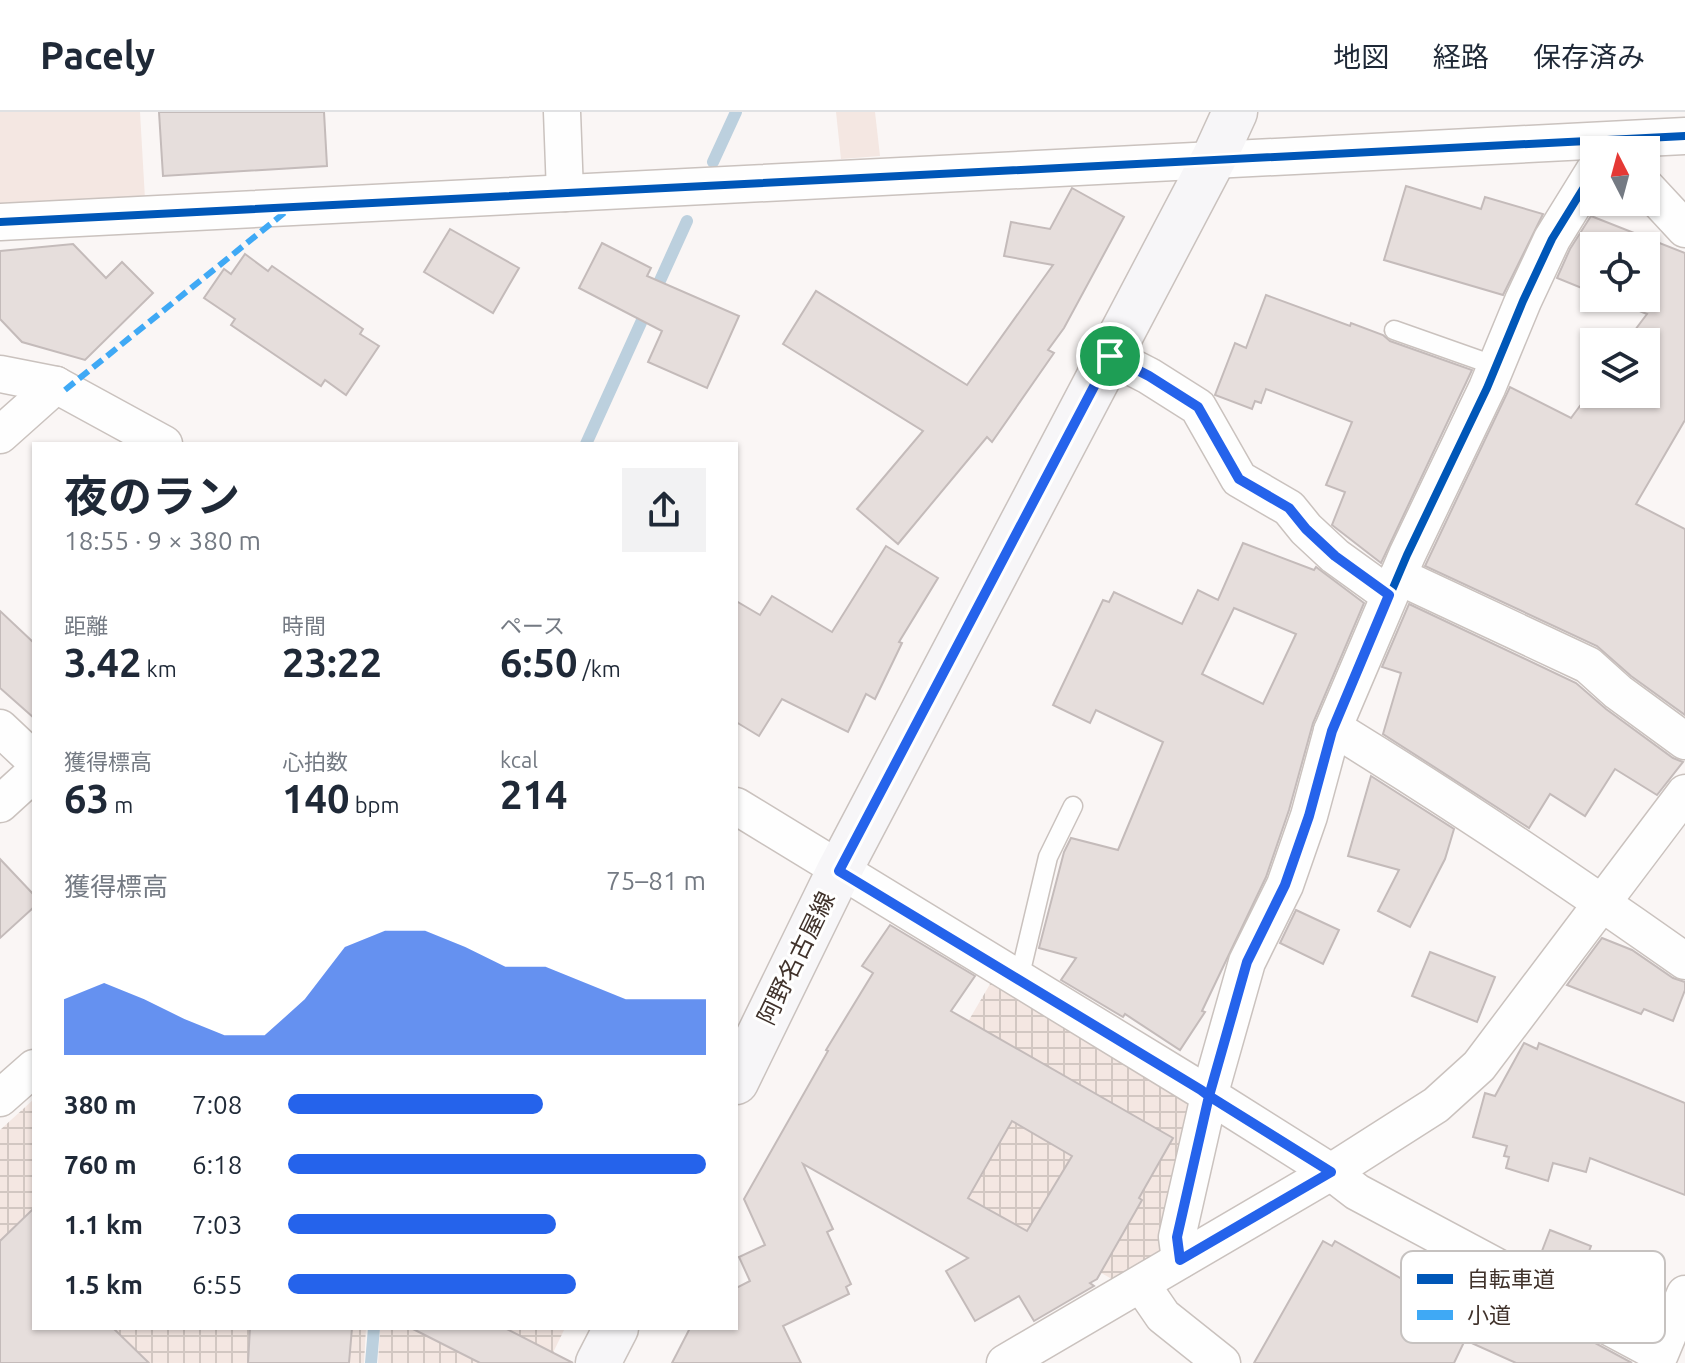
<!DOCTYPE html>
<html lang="ja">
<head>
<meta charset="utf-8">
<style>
	:root { --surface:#fff; --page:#f2f2f3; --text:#1f2937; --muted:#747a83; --line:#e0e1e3; --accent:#2563eb }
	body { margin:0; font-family:Ubuntu,"Noto Sans JP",sans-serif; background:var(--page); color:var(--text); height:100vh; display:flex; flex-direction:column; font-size:30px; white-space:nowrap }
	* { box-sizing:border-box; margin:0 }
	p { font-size:26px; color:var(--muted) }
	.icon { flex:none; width:44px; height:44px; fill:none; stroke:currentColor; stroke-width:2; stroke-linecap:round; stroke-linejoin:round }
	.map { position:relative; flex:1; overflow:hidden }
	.details { position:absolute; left:32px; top:330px; width:706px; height:888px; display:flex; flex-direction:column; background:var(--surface); border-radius:0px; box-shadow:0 2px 6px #0004 }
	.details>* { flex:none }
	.needle { width:52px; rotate:354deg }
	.buttons { position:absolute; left:1580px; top:24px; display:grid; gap:16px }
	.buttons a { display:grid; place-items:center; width:80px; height:80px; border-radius:0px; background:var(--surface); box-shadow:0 2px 6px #0004; font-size:40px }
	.pin { position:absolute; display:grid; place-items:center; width:68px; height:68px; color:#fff; margin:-34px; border:4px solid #fff; border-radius:50%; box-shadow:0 2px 8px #0007 }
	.round { display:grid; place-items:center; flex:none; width:84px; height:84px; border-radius:0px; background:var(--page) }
	.summary { display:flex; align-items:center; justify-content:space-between; height:136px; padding:0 32px }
	h1 { font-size:44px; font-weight:700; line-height:60px }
	.metrics { display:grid; grid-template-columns:repeat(3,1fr); gap:12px; height:136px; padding:8px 32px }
	.metrics div { display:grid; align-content:center }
	.metrics b { font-size:40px; font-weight:700 }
	.metrics small { font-size:22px; font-weight:400 }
	.metrics p { font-size:22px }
	.chart { height:224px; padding:16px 32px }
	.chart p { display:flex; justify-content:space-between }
	.chart svg { width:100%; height:144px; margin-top:8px; fill:var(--accent); opacity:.7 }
	ul { padding:0 32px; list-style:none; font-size:26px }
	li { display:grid; grid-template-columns:128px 96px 1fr; align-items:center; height:60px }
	li i { height:20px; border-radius:10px; background:var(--accent) }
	header { display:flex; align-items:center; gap:48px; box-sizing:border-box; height:112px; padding:0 40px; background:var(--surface); border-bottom:2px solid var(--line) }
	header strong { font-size:38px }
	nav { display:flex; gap:44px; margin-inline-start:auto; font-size:28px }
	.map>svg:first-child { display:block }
	.built { fill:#f4e7e2 }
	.industrial { fill:url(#industrial-grid) }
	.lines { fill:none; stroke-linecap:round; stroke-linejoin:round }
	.stream { stroke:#bcd0de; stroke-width:12 }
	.building { fill:#e6dedc; stroke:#c4bbba; stroke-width:2; fill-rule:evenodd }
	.service-casing { stroke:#cac2be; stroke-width:21 }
	.minor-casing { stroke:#cac2be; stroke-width:39 }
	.secondary-casing { stroke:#cac2be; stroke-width:47 }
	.service { stroke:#fefefe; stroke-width:18 }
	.minor { stroke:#fefefe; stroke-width:36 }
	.secondary { stroke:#f7f6f8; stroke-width:44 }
	.quiet { stroke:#3fa9f5; stroke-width:6; stroke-dasharray:12 6; stroke-linecap:butt }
	.cycleway-casing { stroke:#fff; stroke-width:13 }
	.cycleway { stroke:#0057b8; stroke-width:8 }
	.route-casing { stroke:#fff; stroke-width:16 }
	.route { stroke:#2563eb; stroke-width:10 }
	.labels { text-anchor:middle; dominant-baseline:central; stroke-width:6; stroke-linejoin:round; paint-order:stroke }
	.street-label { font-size:24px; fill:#41332c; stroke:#fff }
	.key { fill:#fff; stroke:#c6c2c0; stroke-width:2 }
	.key-label { font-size:22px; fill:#41332c }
</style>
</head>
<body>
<header>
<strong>Pacely</strong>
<nav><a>地図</a><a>経路</a><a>保存済み</a></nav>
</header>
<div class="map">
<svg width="1685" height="1251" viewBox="0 0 1685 1251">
	<defs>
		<pattern id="industrial-grid" width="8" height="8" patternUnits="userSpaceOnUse" patternTransform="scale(2)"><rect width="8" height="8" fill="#f4e7e2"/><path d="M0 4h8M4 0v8" fill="none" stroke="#d2c7c2"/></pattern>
	</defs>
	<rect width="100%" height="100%" fill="#faf6f5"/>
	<g class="built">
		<polygon points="0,0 140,0 145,87 0,95"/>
		<polygon points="836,0 875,0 880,44 841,47"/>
	</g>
	<g class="industrial">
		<polygon points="993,867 1198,992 1168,1139 1117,1170 891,1041"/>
		<polygon points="34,987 34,1216 366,1216 364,1251 0,1251 0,1018"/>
		<polygon points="380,1216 565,1216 548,1251 378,1251"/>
	</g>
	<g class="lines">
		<g class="stream">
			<polyline points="713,50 736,0"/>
			<polyline points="586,332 687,109"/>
			<polyline points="371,1251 374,1216"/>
		</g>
	</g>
	<g class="building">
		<polygon points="159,0 324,0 327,54 163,64"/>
		<polygon points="1406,74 1481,97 1485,85 1543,102 1503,183 1384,148"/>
		<polygon points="1072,76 1124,105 1064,216 1048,238 1054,241 992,330 987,325 898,432 857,397 923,319 783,232 816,179 967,273 1053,153 1004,144 1011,110 1050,117"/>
		<polygon points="1591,104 1685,141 1685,308 1636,392 1685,417 1685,603 1631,564 1597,534 1425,454 1510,275 1571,306 1594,275 1594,282 1646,282 1646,230 1626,230 1647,202 1607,186 1646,186 1646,134 1594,134 1594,181 1557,166 1570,137"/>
		<polygon points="450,117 519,156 493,201 424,160"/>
		<polygon points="602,131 651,156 647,164 739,204 707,276 648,250 662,219 579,176"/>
		<polygon points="73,132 106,166 122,150 153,181 85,248 22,230 0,207 0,139"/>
		<polygon points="245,142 268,159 272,154 363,217 360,222 379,234 346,283 325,268 321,274 231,213 235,207 204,186 224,157 231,162"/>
		<polygon points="1266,183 1350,214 1351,211 1383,223 1390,229 1472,258 1381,451 1332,413 1345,380 1326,373 1352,310 1266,277 1261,291 1255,289 1252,297 1215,283 1235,231 1246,236"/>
		<path d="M1243 431 1314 458 1316 455 1364 491 1313 611 1289 698 1266 765 1202 899 1205 900 1180 938 1125 902 1123 905 1061 868 1076 846 1039 836 1064 740 1071 726 1118 738 1163 630 1096 598 1090 611 1053 593 1103 488 1109 490 1114 480 1182 512 1198 478 1218 488ZM1234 496 1296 522 1263 592 1202 562Z"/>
		<polygon points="886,434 938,466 899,530 902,531 875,587 866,582 848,620 782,587 759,624 736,610 736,489 760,503 772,484 832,520"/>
		<polygon points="1409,492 1576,571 1606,597 1673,646 1683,650 1657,683 1615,657 1585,704 1550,682 1529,716 1383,622 1401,561 1382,555"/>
		<polygon points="0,499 34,531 34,606 0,576"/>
		<polygon points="1371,664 1454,717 1445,747 1410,815 1378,799 1399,758 1348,744"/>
		<polygon points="0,747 34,783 34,795 0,826"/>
		<polygon points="1296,798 1339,818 1323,852 1280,831"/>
		<path d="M890 813 975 864 951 899 1173 1026 1139 1086 1142 1088 1097 1167 1090 1171 1094 1174 1034 1209 1019 1184 975 1209 946 1159 968 1146 803 1052 833 1117 827 1120 851 1172 846 1175 849 1182 783 1214 801 1251H672L690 1216H736V1176L750 1169 739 1145 765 1133 744 1087 828 939 826 938 873 861 862 854ZM1012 1009 1072 1044 1027 1119 968 1086Z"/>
		<polygon points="1602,826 1632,838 1673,866 1685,870 1685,878 1673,909 1644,897 1641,902 1567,873"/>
		<polygon points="1430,840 1495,865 1477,910 1412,884"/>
		<polygon points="1524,931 1537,937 1539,931 1685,991 1685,1083 1590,1046 1586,1060 1553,1051 1548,1069 1506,1056 1509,1045 1504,1044 1507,1034 1473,1025 1485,981 1495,984"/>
		<polygon points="34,1096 34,1216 113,1216 149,1251 0,1251 0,1129"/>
		<polygon points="1550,1118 1591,1134 1576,1173 1537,1152"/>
		<polygon points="1323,1129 1332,1134 1335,1129 1425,1180 1435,1157 1490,1182 1493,1176 1632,1251 1516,1251 1465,1228 1454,1251 1254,1251"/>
		<polygon points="250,1216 352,1216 349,1251 248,1251"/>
		<polygon points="411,1216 505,1216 573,1251 480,1251"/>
	</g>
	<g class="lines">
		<defs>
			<g id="service">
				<polyline points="1394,218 1496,254"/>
				<polyline points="1019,867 1048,745 1073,694"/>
			</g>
			<g id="minor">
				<polyline points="562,0 565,81"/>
				<polyline points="1646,75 1685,117"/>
				<polyline points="0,110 1685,24"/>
				<polyline points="1110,244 1149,264 1198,295 1239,367 1289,396 1306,417 1335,444 1389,483"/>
				<polyline points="0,262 56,273 164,332"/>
				<polyline points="0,323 56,273"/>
				<polyline points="1398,464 1588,553 1618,580 1685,629"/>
				<polyline points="0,616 34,648"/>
				<path d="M1332 619 1342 621C1459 693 1573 770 1685 849"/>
				<polyline points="0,692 34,661"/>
				<polyline points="736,694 1201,978 1331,1060 1357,1080 1660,1242 1685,1182"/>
				<polyline points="0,986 34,956"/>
				<polyline points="1180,1148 1177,1125 1209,984 1247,850 1285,773 1309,704 1332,619 1407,443 1487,276 1523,189 1552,127 1594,59"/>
				<polyline points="1141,1172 1163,1204 1222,1251"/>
				<polyline points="1005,1251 1331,1060 1436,993 1479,954 1685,681"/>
			</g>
			<g id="secondary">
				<polyline points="736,970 839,759 1214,46 1235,0"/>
				<polyline points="598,1251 616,1216"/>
			</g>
		</defs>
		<use href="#service" class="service-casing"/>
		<use href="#minor" class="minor-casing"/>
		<use href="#secondary" class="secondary-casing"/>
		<use href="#service" class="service"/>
		<use href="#minor" class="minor"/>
		<use href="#secondary" class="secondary"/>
		<polyline class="quiet" points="65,278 289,97"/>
		<defs>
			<g id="cycleway">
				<polyline points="0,110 1685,24"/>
				<polyline points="1180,1148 1177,1125 1209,984 1247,850 1285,773 1309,704 1332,619 1407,443 1487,276 1523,189 1552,127 1594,59"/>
			</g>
		</defs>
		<use href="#cycleway" class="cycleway-casing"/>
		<use href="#cycleway" class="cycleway"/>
	</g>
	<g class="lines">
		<defs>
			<polyline id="route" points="1110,244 839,759 1201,978 1209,984 1331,1060 1180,1148 1177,1125 1209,984 1247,850 1285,773 1309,704 1332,619 1389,483 1335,444 1306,417 1289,396 1239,367 1198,295 1149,264 1110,244"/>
		</defs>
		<use href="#route" class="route-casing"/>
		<use href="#route" class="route"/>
	</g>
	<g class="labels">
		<g class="street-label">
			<text transform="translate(796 846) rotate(-64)">阿野名古屋線</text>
		</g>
	</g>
	<rect x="1401" y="1139" width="264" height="92" rx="12" class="key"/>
	<rect x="1417" y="1162" width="36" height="10" fill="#0057b8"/>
	<rect x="1417" y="1198" width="36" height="10" fill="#3fa9f5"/>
	<g class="key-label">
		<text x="1467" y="1175">自転車道</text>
		<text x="1467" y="1211">小道</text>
	</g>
</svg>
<div class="buttons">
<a><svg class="needle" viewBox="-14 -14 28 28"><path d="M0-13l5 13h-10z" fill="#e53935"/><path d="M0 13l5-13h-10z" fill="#747a83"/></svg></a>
<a><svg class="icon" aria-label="locate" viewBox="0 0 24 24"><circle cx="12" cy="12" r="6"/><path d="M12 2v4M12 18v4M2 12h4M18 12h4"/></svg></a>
<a><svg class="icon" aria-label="layers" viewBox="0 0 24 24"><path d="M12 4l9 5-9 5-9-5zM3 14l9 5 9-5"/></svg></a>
</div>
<div class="pin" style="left:1110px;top:244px;background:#1e9e55"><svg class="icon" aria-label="arrive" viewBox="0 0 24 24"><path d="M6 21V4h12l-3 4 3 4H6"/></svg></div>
<section class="details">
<div class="summary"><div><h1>夜のラン</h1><p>18:55 · 9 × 380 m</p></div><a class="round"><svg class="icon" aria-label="share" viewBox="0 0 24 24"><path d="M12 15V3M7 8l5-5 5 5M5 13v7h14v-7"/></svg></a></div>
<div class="metrics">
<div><p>距離</p><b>3.42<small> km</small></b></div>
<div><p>時間</p><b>23:22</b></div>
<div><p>ペース</p><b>6:50<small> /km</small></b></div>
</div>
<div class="metrics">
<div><p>獲得標高</p><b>63<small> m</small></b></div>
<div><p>心拍数</p><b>140<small> bpm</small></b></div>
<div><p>kcal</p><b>214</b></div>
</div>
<div class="chart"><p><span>獲得標高</span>75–81 m</p>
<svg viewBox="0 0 160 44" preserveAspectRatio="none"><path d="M0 44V27L10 22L20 27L30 33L40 38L50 38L60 27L70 11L80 6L90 6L100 11L110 17L120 17L130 22L140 27L150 27L160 27V44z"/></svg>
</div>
<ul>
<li><b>380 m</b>7:08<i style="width:61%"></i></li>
<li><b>760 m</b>6:18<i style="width:100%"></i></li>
<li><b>1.1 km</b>7:03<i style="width:64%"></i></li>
<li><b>1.5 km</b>6:55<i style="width:69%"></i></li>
</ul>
</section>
</div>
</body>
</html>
